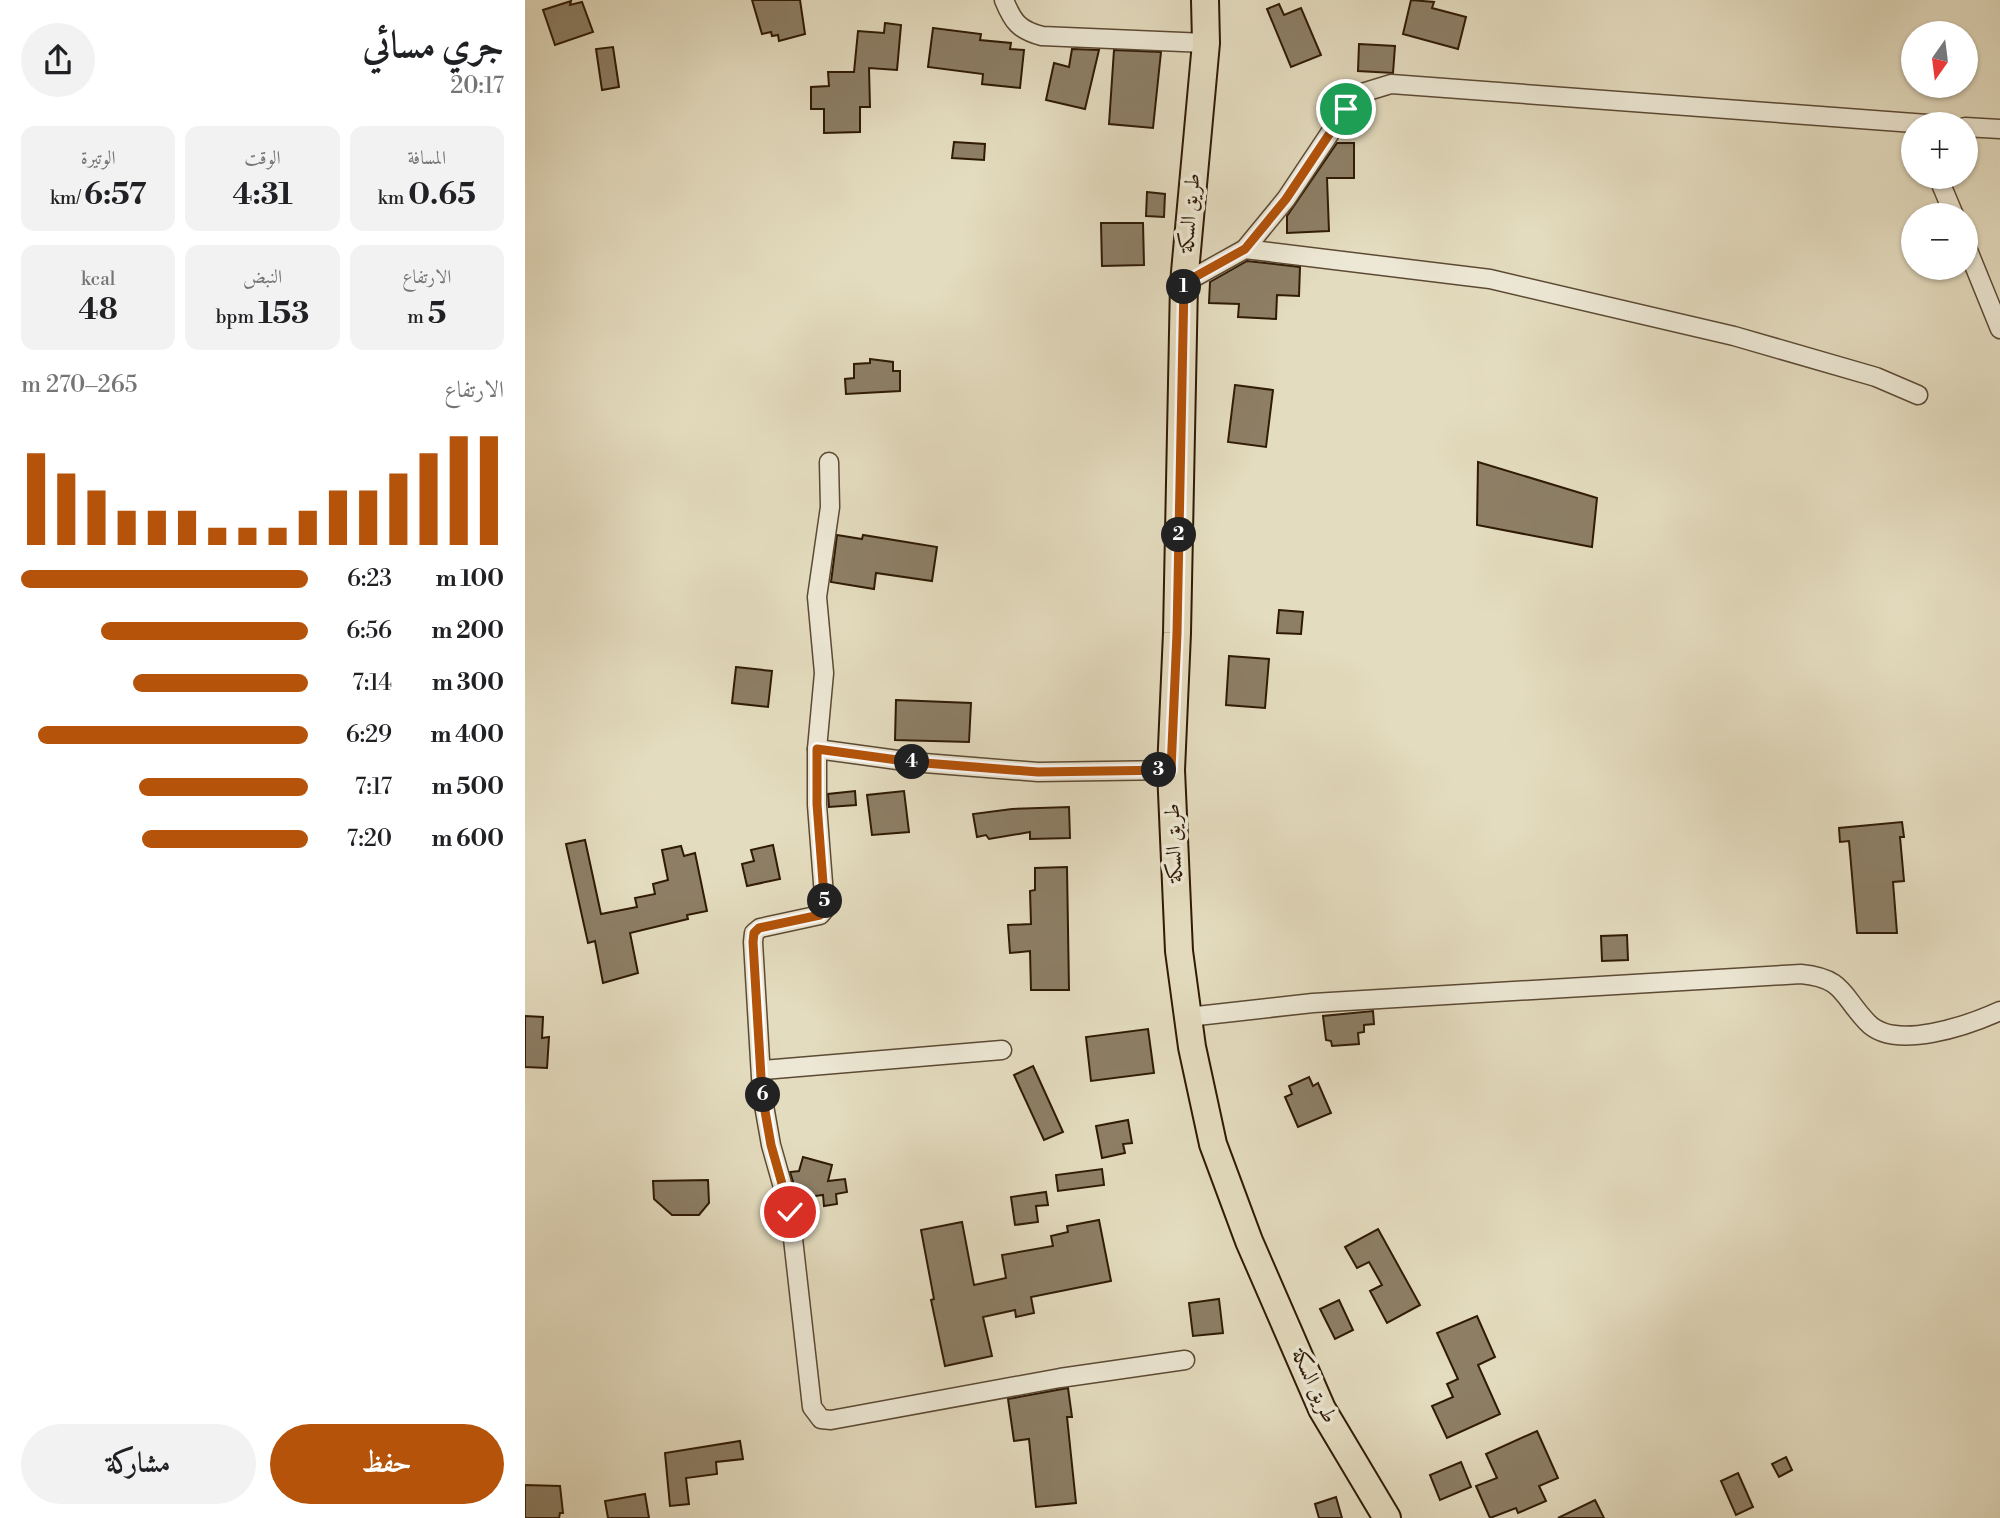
<!DOCTYPE html>
<html lang="ar">
<head>
<meta charset="utf-8">
<style>
	:root { --surface:#fff; --page:#f2f2f2; --text:#202124; --muted:#757577; --accent:#b45309 }
	body { margin:0; font-family:"Libre Bodoni",Amiri,serif; background:var(--page); color:var(--text); direction:rtl; height:100vh; display:flex; flex-direction:column; font-size:26px; white-space:nowrap }
	* { box-sizing:border-box; margin:0 }
	p { font-size:23px; color:var(--muted) }
	.icon { flex:none; width:38px; height:38px; fill:none; stroke:currentColor; stroke-width:2; stroke-linecap:round; stroke-linejoin:round }
	.map { position:relative; flex:1; overflow:hidden; direction:ltr }
	.panel { display:flex; flex-direction:column; background:var(--surface); width:525px }
	.panel>* { flex:none }
	.needle { width:46px; rotate:194deg }
	.fabs { position:absolute; left:1376px; top:21px; display:grid; gap:14px }
	.fabs a { display:grid; place-items:center; width:77px; height:77px; border-radius:50%; background:var(--surface); box-shadow:0 2px 5px #0004; font-size:35px }
	.pin { position:absolute; display:grid; place-items:center; width:60px; height:60px; color:#fff; margin:-30px; border:4px solid #fff; border-radius:50%; box-shadow:0 2px 7px #0007 }
	.km { position:absolute; width:35px; height:35px; margin:-18px; border-radius:50%; background:#222; color:#fff; font-size:19px; line-height:35px; text-align:center }
	.round { display:grid; place-items:center; flex:none; width:74px; height:74px; border-radius:37px; background:var(--page) }
	.headline { display:flex; align-items:center; justify-content:space-between; height:119px; padding:0 21px }
	h1 { font-size:38px; font-weight:800; line-height:52px }
	.metrics { display:grid; grid-template-columns:repeat(3,1fr); gap:10px; height:119px; padding:7px 21px }
	.metrics div { display:grid; align-content:center; border-radius:14px; background:var(--page); text-align:center }
	.metrics b { font-size:30px; font-weight:800 }
	.metrics small { font-size:19px; font-weight:400 }
	.metrics p { font-size:19px }
	.chart { height:196px; padding:14px 21px }
	.chart p { display:flex; justify-content:space-between }
	.chart svg { width:100%; height:126px; margin-top:7px; stroke:var(--accent); stroke-width:6 }
	.primary-button { display:flex; gap:14px; margin-top:auto; padding:14px 21px }
	.primary-button a { flex:1; height:80px; border-radius:42px; background:var(--accent); color:#fff; font-size:28px; font-weight:800; line-height:80px; text-align:center }
	.primary-button a+a { background:var(--page); color:var(--text) }
	ul { padding:0 21px; list-style:none; font-size:23px }
	li { display:grid; grid-template-columns:112px 84px 1fr; align-items:center; height:52px }
	li i { height:18px; border-radius:9px; background:var(--accent) }
	main { display:flex; flex:1; min-height:0 }
	.map>svg:first-child { display:block }
	.building { fill:#8d7f66; stroke:#2f1a05; stroke-width:2 }
	.lines { fill:none; stroke-linecap:round; stroke-linejoin:round }
	.minor-casing { stroke:#5c4a34; stroke-width:21 }
	.primary-casing { stroke:#2f1a05; stroke-width:30 }
	.minor { stroke:#ede8d5; stroke-width:18 }
	.primary { stroke:#e4dcbf; stroke-width:26 }
	.route-casing { stroke:#fff; stroke-width:14 }
	.route { stroke:#b45309; stroke-width:9 }
	.labels { text-anchor:middle; dominant-baseline:central; stroke-width:7; stroke-linejoin:round; paint-order:stroke }
	.street-label { font-size:21px; fill:#2f1a05; stroke:#ede8d5 }
</style>
</head>
<body>
<main>
<div class="map">
<svg width="1475" height="1518" viewBox="0 0 1475 1518">
	<rect width="100%" height="100%" fill="#e4dcbf"/>
	<filter id="stains"><feTurbulence type="fractalNoise" baseFrequency=".00286" numOctaves="4"/><feColorMatrix values="0 0 0 0 .2 0 0 0 0 .09 0 0 0 0 .02 0 0 0 .5 -.17"/></filter>
	<radialGradient id="worn" r=".72"><stop offset=".6" stop-color="#630" stop-opacity="0"/><stop offset="1" stop-color="#630" stop-opacity=".3"/></radialGradient>
	<g class="building">
		<polygon points="227,0 275,0 280,34 254,41 253,35 247,36 246,32 237,34"/>
		<polygon points="886,0 909,2 907,8 941,17 933,49 878,34"/>
		<polygon points="46,1 45,5 57,2 68,32 30,45 18,10"/>
		<polygon points="754,4 759,15 776,8 796,55 766,67 742,9"/>
		<polygon points="360,23 376,25 372,70 344,68 345,107 335,107 335,132 299,133 299,109 286,109 286,87 304,86 303,72 329,72 333,31 359,33"/>
		<polygon points="408,28 456,34 455,40 486,43 485,49 499,50 495,88 457,84 458,74 403,67"/>
		<polygon points="834,44 870,46 868,73 833,71"/>
		<polygon points="88,47 94,87 77,90 71,49"/>
		<polygon points="547,49 574,50 560,109 521,100 529,63 544,67"/>
		<polygon points="589,50 636,52 628,128 584,124"/>
		<polygon points="429,142 460,144 459,160 427,158"/>
		<polygon points="812,143 829,143 829,178 802,178 804,231 762,233 762,216"/>
		<polygon points="622,192 640,194 639,217 621,216"/>
		<polygon points="576,223 618,223 619,265 577,266"/>
		<polygon points="722,261 775,267 774,296 752,295 751,319 713,317 714,304 684,303 685,282"/>
		<polygon points="345,359 368,362 368,371 375,371 375,391 321,394 320,379 329,378 329,364 345,363"/>
		<polygon points="710,385 748,390 741,447 703,442"/>
		<polygon points="953,462 1072,498 1067,547 952,525"/>
		<polygon points="312,535 337,539 338,535 412,547 407,581 351,573 349,589 306,582"/>
		<polygon points="754,610 778,612 776,634 752,633"/>
		<polygon points="704,656 744,659 740,708 701,705"/>
		<polygon points="211,667 247,671 243,707 207,703"/>
		<polygon points="371,700 446,703 444,742 370,740"/>
		<polygon points="330,791 331,805 304,807 303,794"/>
		<polygon points="379,791 384,832 347,835 342,795"/>
		<polygon points="544,807 545,838 505,839 505,832 464,839 461,835 452,837 448,814 487,809"/>
		<polygon points="1377,822 1379,837 1375,837 1379,881 1368,882 1372,933 1332,933 1324,841 1315,842 1314,828"/>
		<polygon points="60,840 76,914 112,907 110,898 130,894 128,884 143,880 137,850 156,846 159,856 170,853 182,911 162,915 163,919 105,933 113,973 78,983 70,941 63,943 41,844"/>
		<polygon points="248,845 255,879 222,886 217,864 229,861 226,850"/>
		<polygon points="542,867 544,990 506,990 505,951 485,953 483,925 506,924 505,891 510,890 510,868"/>
		<polygon points="1102,935 1103,960 1077,961 1076,936"/>
		<polygon points="848,1011 849,1024 839,1025 839,1032 833,1033 834,1044 807,1046 806,1041 801,1040 798,1016"/>
		<polygon points="0,1016 18,1017 17,1038 24,1037 22,1068 0,1067"/>
		<polygon points="623,1029 629,1073 566,1081 561,1037"/>
		<polygon points="508,1066 538,1132 519,1140 489,1075"/>
		<polygon points="784,1077 788,1086 793,1083 806,1113 773,1127 760,1097 767,1094 764,1086"/>
		<polygon points="603,1120 607,1143 598,1144 600,1153 577,1158 571,1126"/>
		<polygon points="278,1157 307,1165 303,1181 320,1179 322,1192 311,1194 312,1204 299,1206 298,1195 283,1197 282,1190 271,1191 265,1172 274,1171"/>
		<polygon points="577,1169 579,1185 533,1191 531,1175"/>
		<polygon points="183,1180 184,1203 174,1215 147,1215 129,1199 128,1181"/>
		<polygon points="521,1192 523,1205 511,1206 513,1222 490,1225 486,1197"/>
		<polygon points="574,1220 586,1281 506,1297 509,1313 491,1317 490,1310 458,1317 467,1356 420,1366 406,1300 409,1299 396,1230 437,1222 449,1285 481,1278 477,1255 528,1246 526,1236 543,1232 542,1226"/>
		<polygon points="853,1229 895,1305 862,1323 845,1291 857,1285 844,1262 832,1268 820,1247"/>
		<polygon points="694,1299 698,1333 668,1336 664,1303"/>
		<polygon points="814,1300 828,1330 810,1339 795,1309"/>
		<polygon points="952,1316 970,1357 953,1365 975,1414 922,1438 907,1406 928,1397 922,1384 933,1379 912,1333"/>
		<polygon points="543,1388 547,1417 542,1417 551,1503 511,1507 504,1439 489,1441 483,1399"/>
		<polygon points="1012,1431 1033,1478 1014,1486 1021,1501 993,1513 991,1508 965,1518 951,1486 972,1478 961,1454"/>
		<polygon points="215,1441 218,1459 191,1462 192,1474 161,1478 164,1504 145,1506 140,1453"/>
		<polygon points="1261,1457 1267,1470 1254,1477 1247,1464"/>
		<polygon points="936,1462 946,1487 915,1500 905,1475"/>
		<polygon points="1213,1473 1228,1507 1211,1515 1196,1481"/>
		<polygon points="0,1485 35,1486 38,1513 35,1513 34,1518 0,1518"/>
		<polygon points="120,1494 124,1518 83,1518 80,1501"/>
		<polygon points="811,1497 817,1518 794,1518 790,1504"/>
		<polygon points="1070,1500 1079,1518 1033,1518"/>
	</g>
	<g class="lines">
		<defs>
			<g id="minor">
				<path d="M479 0C488 22 494 30 517 36L681 43"/>
				<polyline points="1440,127 1475,129"/>
				<polyline points="1413,177 1429,215"/>
				<polyline points="1440,243 1475,329"/>
				<polyline points="720,249 965,279 1209,336 1351,377 1393,395"/>
				<polyline points="659,283 720,249 761,199 821,109 840,92 866,84 1402,124"/>
				<polyline points="304,462 305,507 292,597 299,673 292,749 387,762 513,772 646,770"/>
				<polyline points="292,749 292,805 300,909 295,915 235,928 229,933 228,942 237,1094 246,1145 265,1212 287,1407 296,1419 306,1420 535,1378 660,1360"/>
				<path d="M663 1017 788 1003 1276 974C1319 978 1317 996 1342 1022 1369 1052 1444 1025 1475 1011"/>
				<polyline points="238,1070 477,1050"/>
			</g>
			<polyline id="primary" points="680,0 681,43 659,283 652,633 646,770 654,951 667,1047 688,1144 724,1241 797,1409 862,1518"/>
		</defs>
		<use href="#minor" class="minor-casing"/>
		<use href="#primary" class="primary-casing"/>
		<use href="#minor" class="minor"/>
		<use href="#primary" class="primary"/>
	</g>
	<g class="lines">
		<defs>
			<polyline id="route" points="265,1212 246,1145 237,1094 228,942 229,933 234,928 295,915 300,909 292,804 292,749 387,762 513,772 646,770 652,633 659,283 720,249 761,199 821,109"/>
		</defs>
		<use href="#route" class="route-casing"/>
		<use href="#route" class="route"/>
	</g>
	<g class="labels">
		<g class="street-label">
			<text transform="translate(665 213) rotate(-85)">طريق السكة</text>
			<text transform="translate(649 843) rotate(-92)">طريق السكة</text>
			<text transform="translate(789 1386) rotate(65)">طريق السكة</text>
		</g>
	</g>
	<rect width="100%" height="100%" filter="url(#stains)"/>
	<rect width="100%" height="100%" fill="url(#worn)"/>
</svg>
<div class="fabs">
<a><svg class="needle" viewBox="-14 -14 28 28"><path d="M0-13l5 13h-10z" fill="#e53935"/><path d="M0 13l5-13h-10z" fill="#757577"/></svg></a>
<a>+</a>
<a>−</a>
</div>
<div class="pin" style="left:821px;top:109px;background:#1e9e55"><svg class="icon" aria-label="arrive" viewBox="0 0 24 24"><path d="M6 21V4h12l-3 4 3 4H6"/></svg></div>
<div class="pin" style="left:265px;top:1212px;background:#d93025"><svg class="icon" aria-label="check" viewBox="0 0 24 24"><path d="M5 12l5 5 9-10"/></svg></div>
<b class="km" style="left:659px;top:287px">1</b>
<b class="km" style="left:654px;top:535px">2</b>
<b class="km" style="left:634px;top:770px">3</b>
<b class="km" style="left:387px;top:762px">4</b>
<b class="km" style="left:300px;top:901px">5</b>
<b class="km" style="left:238px;top:1095px">6</b>
</div>
<section class="panel">
<div class="headline"><div><h1>جري مسائي</h1><p>20:17</p></div><a class="round"><svg class="icon" aria-label="share" viewBox="0 0 24 24"><path d="M12 15V3M7 8l5-5 5 5M5 13v7h14v-7"/></svg></a></div>
<div class="metrics">
<div><p>المسافة</p><b>0.65<small> km</small></b></div>
<div><p>الوقت</p><b>4:31</b></div>
<div><p>الوتيرة</p><b>6:57<small> /km</small></b></div>
</div>
<div class="metrics">
<div><p>الارتفاع</p><b>5<small> m</small></b></div>
<div><p>النبض</p><b>153<small> bpm</small></b></div>
<div><p>kcal</p><b>48</b></div>
</div>
<div class="chart"><p><span>الارتفاع</span>265–270 m</p>
<svg viewBox="0 0 160 44" preserveAspectRatio="none"><path d="M5 44V12M15 44V19M25 44V25M35 44V32M45 44V32M55 44V32M65 44V38M75 44V38M85 44V38M95 44V32M105 44V25M115 44V25M125 44V19M135 44V12M145 44V6M155 44V6"/></svg>
</div>
<ul>
<li><b>100 m</b>6:23<i style="width:100%"></i></li>
<li><b>200 m</b>6:56<i style="width:72%"></i></li>
<li><b>300 m</b>7:14<i style="width:61%"></i></li>
<li><b>400 m</b>6:29<i style="width:94%"></i></li>
<li><b>500 m</b>7:17<i style="width:59%"></i></li>
<li><b>600 m</b>7:20<i style="width:58%"></i></li>
</ul>
<div class="primary-button"><a>حفظ</a><a>مشاركة</a></div>
</section>
</main>
</body>
</html>
